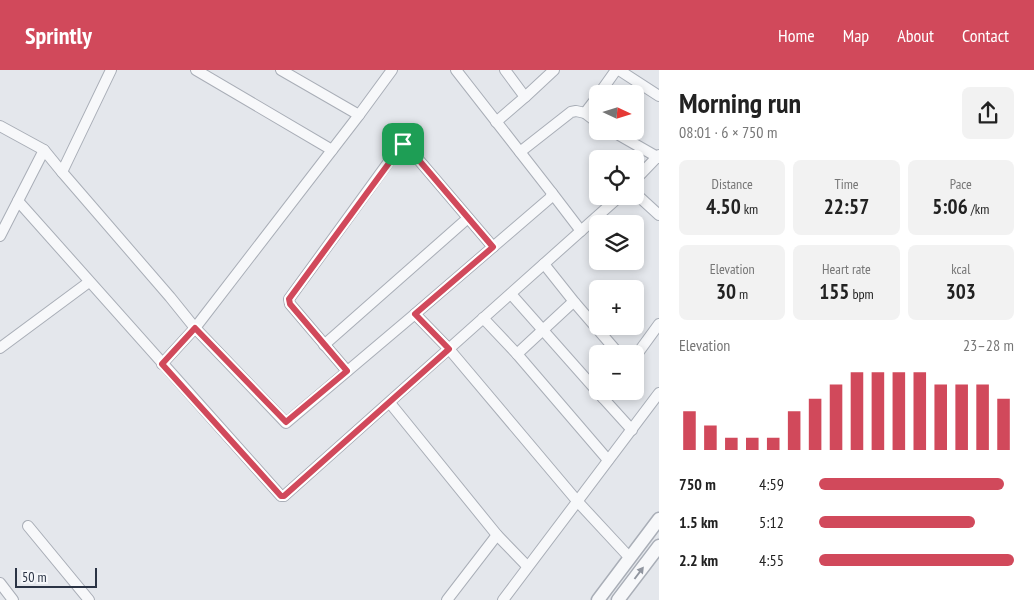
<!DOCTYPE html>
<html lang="en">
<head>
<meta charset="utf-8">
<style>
	:root { --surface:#fff; --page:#f2f2f2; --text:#222; --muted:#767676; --accent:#d1495b }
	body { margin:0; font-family:"PT Sans Narrow",sans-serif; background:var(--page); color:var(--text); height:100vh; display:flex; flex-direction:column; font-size:19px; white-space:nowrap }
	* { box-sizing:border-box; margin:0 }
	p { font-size:16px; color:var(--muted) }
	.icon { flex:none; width:28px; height:28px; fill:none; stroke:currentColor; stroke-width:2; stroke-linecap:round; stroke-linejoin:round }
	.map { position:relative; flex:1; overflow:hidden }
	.panel { display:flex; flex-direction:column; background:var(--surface); width:375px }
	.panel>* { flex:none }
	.needle { width:32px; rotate:94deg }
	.buttons { position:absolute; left:589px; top:15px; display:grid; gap:10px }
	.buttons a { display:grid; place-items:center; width:55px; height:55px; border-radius:8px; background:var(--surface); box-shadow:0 2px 8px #0003; font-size:25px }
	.scale { position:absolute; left:15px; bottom:12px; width:82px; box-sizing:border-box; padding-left:5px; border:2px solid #2b3445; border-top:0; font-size:14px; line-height:18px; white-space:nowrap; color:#2b3445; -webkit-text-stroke:4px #f4f6f9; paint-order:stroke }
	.pin { position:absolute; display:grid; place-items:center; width:42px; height:42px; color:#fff; margin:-21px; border-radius:10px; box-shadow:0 2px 8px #0006 }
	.round { display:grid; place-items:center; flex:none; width:52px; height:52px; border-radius:8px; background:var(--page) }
	.summary { display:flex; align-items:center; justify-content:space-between; height:85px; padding:0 20px }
	h1 { font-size:28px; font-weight:700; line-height:38px }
	.metrics { display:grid; grid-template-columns:repeat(3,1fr); gap:8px; height:85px; padding:5px 20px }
	.metrics div { display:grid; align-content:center; border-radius:8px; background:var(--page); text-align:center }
	.metrics b { font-size:21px; font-weight:700 }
	.metrics small { font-size:14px; font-weight:400 }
	.metrics p { font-size:14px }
	.chart { height:140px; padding:10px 20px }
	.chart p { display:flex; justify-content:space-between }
	.chart svg { width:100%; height:90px; margin-top:5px; stroke:var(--accent); stroke-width:6 }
	ul { padding:0 20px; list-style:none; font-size:16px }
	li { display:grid; grid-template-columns:80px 60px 1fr; align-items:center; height:38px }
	li i { height:12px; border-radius:6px; background:var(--accent) }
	header { display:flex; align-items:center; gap:30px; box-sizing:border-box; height:70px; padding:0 25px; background:var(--accent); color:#fff }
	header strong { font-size:24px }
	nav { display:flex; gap:28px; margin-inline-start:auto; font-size:18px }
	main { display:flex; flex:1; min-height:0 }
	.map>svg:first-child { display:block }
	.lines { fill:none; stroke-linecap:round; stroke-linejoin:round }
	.minor-casing { stroke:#a9aeb7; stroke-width:12 }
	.tertiary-casing { stroke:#a9aeb7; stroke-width:15 }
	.minor { stroke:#f7f8fa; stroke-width:10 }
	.tertiary { stroke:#f7f8fa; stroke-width:12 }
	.oneway { fill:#9196a0 }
	.route-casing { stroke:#fff; stroke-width:10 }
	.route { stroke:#d1495b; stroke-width:6 }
</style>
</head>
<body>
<header>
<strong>Sprintly</strong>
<nav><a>Home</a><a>Map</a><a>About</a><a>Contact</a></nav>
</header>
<main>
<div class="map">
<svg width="659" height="530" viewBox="0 0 659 530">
	<rect width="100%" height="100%" fill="#e4e7ec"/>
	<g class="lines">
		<defs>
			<g id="minor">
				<polyline points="196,0 332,80"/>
				<polyline points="281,0 359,45"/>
				<polyline points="505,0 525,27"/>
				<polyline points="619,0 659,26"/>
				<polyline points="599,24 616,0"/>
				<polyline points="598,26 585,43 598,53"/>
				<polyline points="496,52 525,27 554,0"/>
				<polyline points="0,56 44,80 62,102 111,0"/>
				<polyline points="612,61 659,88"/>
				<polyline points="520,82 571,42 576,41 585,43"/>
				<polyline points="62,102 170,227 195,258 286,353 415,244 449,279 578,432 630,488"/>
				<polyline points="635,110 659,85"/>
				<polyline points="552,123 581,161"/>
				<polyline points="635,123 659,145"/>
				<polyline points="18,131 281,426 284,426 620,126"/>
				<polyline points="0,166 44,80"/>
				<polyline points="544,194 575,233"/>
				<polyline points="511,224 603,328"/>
				<polyline points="415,244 550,128 552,123 456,0"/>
				<polyline points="483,248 517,284 608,390"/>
				<polyline points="324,275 468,148"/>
				<polyline points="0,278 89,212"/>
				<polyline points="517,284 572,233 575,233 619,284"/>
				<polyline points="635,287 659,254"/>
				<polyline points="162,294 195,258 359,45 392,0"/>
				<polyline points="347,301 290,234 289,229 401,75 406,75 493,177"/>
				<polyline points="608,321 603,328 632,360"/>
				<polyline points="390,333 497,465 527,496"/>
				<polyline points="28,456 89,530"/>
				<polyline points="0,513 13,530"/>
				<polyline points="447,530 497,465"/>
				<polyline points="503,530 659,323"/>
			</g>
			<g id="tertiary">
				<polyline points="598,530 659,449"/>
				<polyline points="618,530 659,476"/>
			</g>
		</defs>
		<use href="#minor" class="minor-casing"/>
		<use href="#tertiary" class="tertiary-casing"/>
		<use href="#minor" class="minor"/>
		<use href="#tertiary" class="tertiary"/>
	</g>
	<defs><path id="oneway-solid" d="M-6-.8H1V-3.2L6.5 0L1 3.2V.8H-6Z" transform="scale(1.25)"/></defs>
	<use class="oneway" href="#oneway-solid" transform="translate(639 503) rotate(-53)"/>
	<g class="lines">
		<defs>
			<polygon id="route" points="403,74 406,75 493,177 415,244 449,279 284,426 281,426 162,294 195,258 286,352 347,301 290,234 289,229"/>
		</defs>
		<use href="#route" class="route-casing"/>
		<use href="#route" class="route"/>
	</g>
</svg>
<div class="buttons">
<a><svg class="needle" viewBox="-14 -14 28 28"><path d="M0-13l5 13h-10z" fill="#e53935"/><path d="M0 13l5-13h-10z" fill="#767676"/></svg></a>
<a><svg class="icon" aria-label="locate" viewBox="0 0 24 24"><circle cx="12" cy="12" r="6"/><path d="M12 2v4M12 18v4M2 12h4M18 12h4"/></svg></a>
<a><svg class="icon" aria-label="layers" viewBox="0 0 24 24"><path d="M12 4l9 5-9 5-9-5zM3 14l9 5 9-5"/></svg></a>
<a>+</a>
<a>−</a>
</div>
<div class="scale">50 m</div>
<div class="pin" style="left:403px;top:74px;background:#1e9e55"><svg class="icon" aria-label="arrive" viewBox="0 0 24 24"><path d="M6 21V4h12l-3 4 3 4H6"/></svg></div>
</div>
<section class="panel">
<div class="summary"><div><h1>Morning run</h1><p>08:01 · 6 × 750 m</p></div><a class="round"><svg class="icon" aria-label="share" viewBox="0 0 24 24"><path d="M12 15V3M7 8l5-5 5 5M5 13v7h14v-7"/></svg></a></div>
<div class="metrics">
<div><p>Distance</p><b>4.50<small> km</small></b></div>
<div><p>Time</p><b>22:57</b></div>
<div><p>Pace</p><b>5:06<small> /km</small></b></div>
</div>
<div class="metrics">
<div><p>Elevation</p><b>30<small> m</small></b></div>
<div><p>Heart rate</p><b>155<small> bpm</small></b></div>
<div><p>kcal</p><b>303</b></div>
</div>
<div class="chart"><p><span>Elevation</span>23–28 m</p>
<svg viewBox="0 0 160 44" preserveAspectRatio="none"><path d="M5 44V25M15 44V32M25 44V38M35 44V38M45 44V38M55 44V25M65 44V19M75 44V12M85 44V6M95 44V6M105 44V6M115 44V6M125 44V12M135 44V12M145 44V12M155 44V19"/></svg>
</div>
<ul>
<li><b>750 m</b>4:59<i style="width:95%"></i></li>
<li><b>1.5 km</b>5:12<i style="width:80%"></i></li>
<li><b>2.2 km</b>4:55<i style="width:100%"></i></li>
</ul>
</section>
</main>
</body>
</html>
